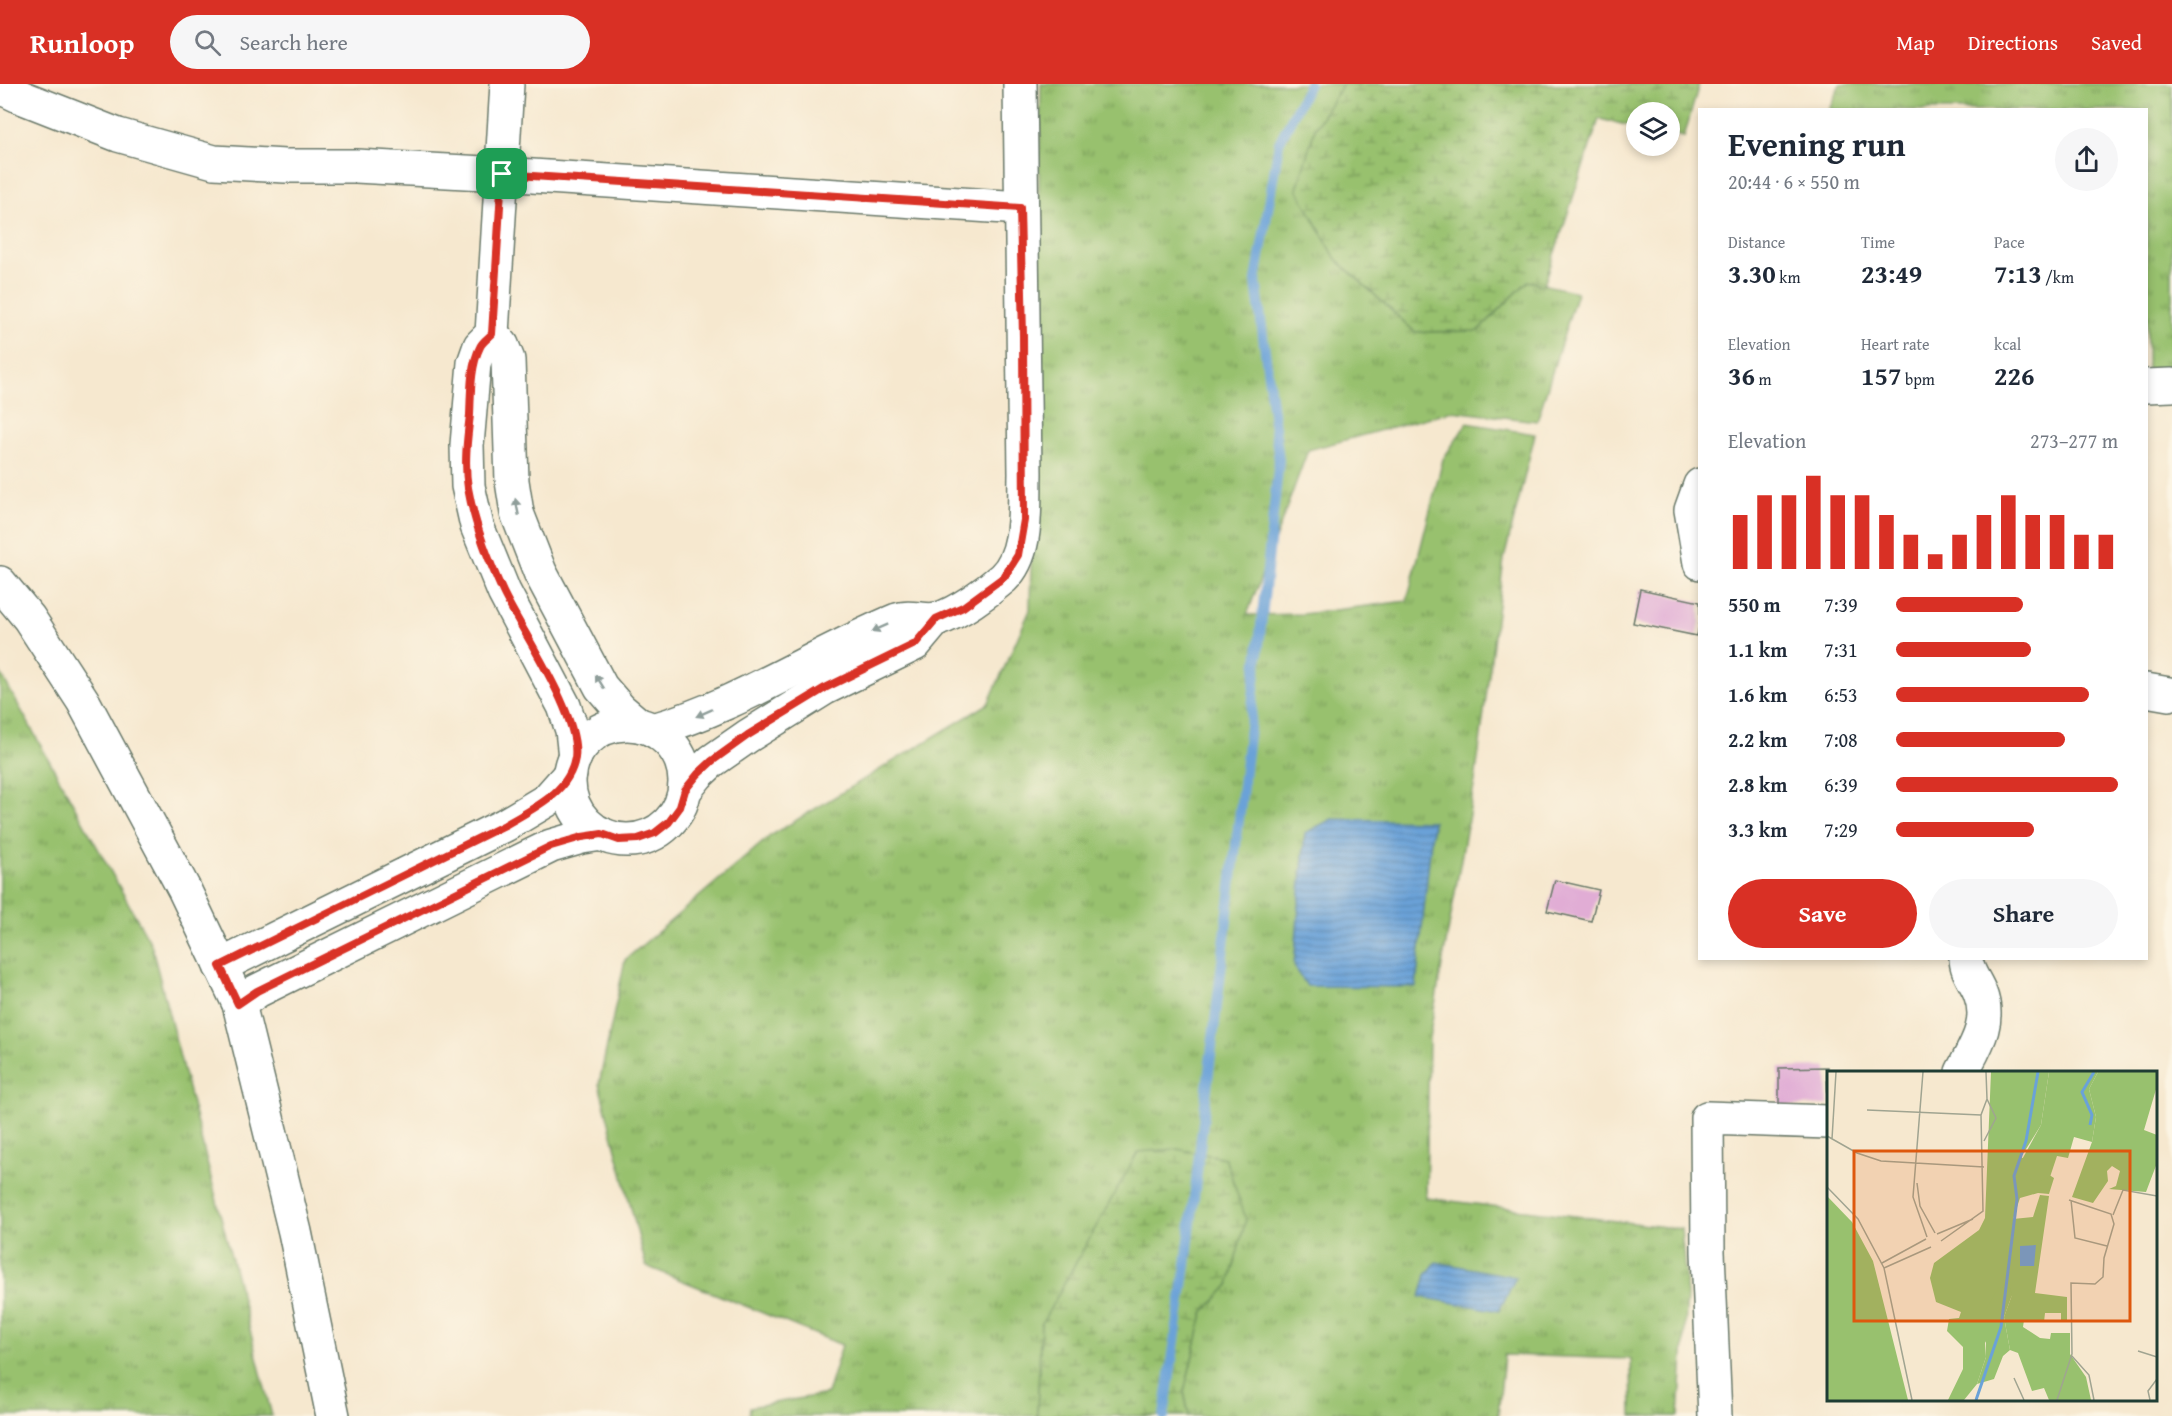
<!DOCTYPE html>
<html lang="en">
<head>
<meta charset="utf-8">
<style>
	:root { --surface:#fff; --page:#f6f6f7; --text:#1f2937; --muted:#747a83; --accent:#d93025 }
	body { margin:0; font-family:"Gentium Book Plus",serif; background:var(--page); color:var(--text); height:100vh; display:flex; flex-direction:column; font-size:22px; white-space:nowrap }
	* { box-sizing:border-box; margin:0 }
	p { font-size:20px; color:var(--muted) }
	.icon { flex:none; width:33px; height:33px; fill:none; stroke:currentColor; stroke-width:2; stroke-linecap:round; stroke-linejoin:round }
	.map { position:relative; flex:1; overflow:hidden }
	.side { position:absolute; left:1698px; top:24px; width:450px; height:852px; display:flex; flex-direction:column; background:var(--surface); border-radius:0px; box-shadow:0 3px 9px #0003 }
	.side>* { flex:none }
	.controls { position:absolute; left:1626px; top:18px; display:grid; gap:12px }
	.controls a { display:grid; place-items:center; width:54px; height:54px; border-radius:50%; background:var(--surface); box-shadow:0 3px 9px #0003; font-size:30px }
	.pin { position:absolute; display:grid; place-items:center; width:51px; height:51px; color:#fff; margin:-26px; border-radius:12px; box-shadow:0 3px 9px #0006 }
	.round { display:grid; place-items:center; flex:none; width:63px; height:63px; border-radius:32px; background:var(--page) }
	.head { display:flex; align-items:center; justify-content:space-between; height:102px; padding:0 30px }
	h1 { font-size:33px; font-weight:700; line-height:45px }
	.metrics { display:grid; grid-template-columns:repeat(3,1fr); gap:9px; height:102px; padding:6px 30px }
	.metrics div { display:grid; align-content:center }
	.metrics b { font-size:26px; font-weight:700 }
	.metrics small { font-size:16px; font-weight:400 }
	.metrics p { font-size:16px }
	.chart { height:168px; padding:12px 30px }
	.chart p { display:flex; justify-content:space-between }
	.chart svg { width:100%; height:108px; margin-top:6px; stroke:var(--accent); stroke-width:6 }
	.cta { display:flex; gap:12px; margin-top:auto; padding:12px 30px }
	.cta a { flex:1; height:69px; border-radius:36px; background:var(--accent); color:#fff; font-size:24px; font-weight:700; line-height:69px; text-align:center }
	.cta a+a { background:var(--page); color:var(--text) }
	ul { padding:0 30px; list-style:none; font-size:20px }
	li { display:grid; grid-template-columns:96px 72px 1fr; align-items:center; height:45px }
	li i { height:15px; border-radius:8px; background:var(--accent) }
	header { display:flex; align-items:center; gap:36px; box-sizing:border-box; height:84px; padding:0 30px; background:var(--accent); color:#fff }
	header strong { font-size:28px }
	nav { display:flex; gap:33px; margin-inline-start:auto; font-size:21px }
	.search { width:420px; height:54px; background:var(--page); display:flex; align-items:center; gap:15px; box-sizing:border-box; padding:0 21px; border-radius:33px; color:var(--muted); font-size:22px }
	.map>svg:first-child { display:block }
	.grass { fill:url(#grass-tufts); stroke:#5c7f51; stroke-width:1.5 }
	.wetland { fill:url(#wetland-marsh); stroke:#5c7f51; stroke-width:1.5 }
	.water { fill:url(#water-rules); stroke:#447086; stroke-width:1.5 }
	.lines { fill:none; stroke-linecap:round; stroke-linejoin:round }
	.stream { stroke:#6aa2d8; stroke-width:10 }
	.building { fill:#e1add5 }
	.minor-casing { stroke:#6a796a; stroke-width:36 }
	.minor { stroke:#fff; stroke-width:33 }
	.oneway { fill:#8f9e9a }
	.route-casing { stroke:#fff; stroke-width:12 }
	.route { stroke:#d93025; stroke-width:8 }
	.inset-river { fill:none; stroke:#6aa2d8; stroke-width:3 }
	.inset-road { fill:none; stroke:#a0a491; stroke-width:1.5 }
	.view { fill:#de580e; fill-opacity:0.15; stroke:#de580e; stroke-width:3 }
	.inset-edge { fill:none; stroke:#1f3d34; stroke-width:3 }
</style>
</head>
<body>
<header>
<strong>Runloop</strong>
<div class="search"><svg class="icon" aria-label="search" viewBox="0 0 24 24"><circle cx="10" cy="10" r="6"/><path d="M15 15l6 6"/></svg>Search here</div>
<nav><a>Map</a><a>Directions</a><a>Saved</a></nav>
</header>
<div class="map">
<svg width="2172" height="1332" viewBox="0 0 2172 1332">
	<defs>
		<pattern id="grass-tufts" width="24" height="20" patternUnits="userSpaceOnUse" patternTransform="scale(1.5)"><rect width="24" height="20" fill="#98c16e"/><path d="M3 7l-1-3M5 7V3M7 7l1-3M15 17l-1-3M17 17v-4M19 17l1-3" fill="none" stroke="#7b9e5b"/></pattern>
		<pattern id="wetland-marsh" width="20" height="14" patternUnits="userSpaceOnUse" patternTransform="scale(1.5)"><rect width="20" height="14" fill="#98c16e"/><path d="M1 5h8M5 5V1M11 12h8M15 12V8" fill="none" stroke="#7b9e5b"/></pattern>
		<pattern id="water-rules" width="6" height="5" patternUnits="userSpaceOnUse" patternTransform="scale(1.5)"><rect width="6" height="5" fill="#6aa2d8"/><path d="M0 2.5h6" fill="none" stroke="#5785b0"/></pattern>
	</defs>
	<rect width="100%" height="100%" fill="#fcf5e5"/>
	<filter id="ink" filterUnits="userSpaceOnUse"><feTurbulence type="fractalNoise" baseFrequency=".0167" numOctaves="2"/><feDisplacementMap in="SourceGraphic" scale="12" xChannelSelector="R" yChannelSelector="G"/><feConvolveMatrix kernelMatrix="1 2 1 2 8 2 1 2 1" color-interpolation-filters="sRGB"/></filter>
	<filter id="wash" filterUnits="userSpaceOnUse"><feTurbulence type="fractalNoise" baseFrequency=".008" numOctaves="4" result="noise"/><feDisplacementMap in="SourceGraphic" scale="24" xChannelSelector="R" yChannelSelector="G"/><feGaussianBlur stdDeviation="1.35" result="paint"/><feColorMatrix in="noise" values="0 0 0 0 0 0 0 0 0 0 0 0 0 0 0 0 0 1.4 0 .05"/><feComposite in="paint" operator="in"/></filter>
	<g filter="url(#wash)">
		<rect width="100%" height="100%" fill="#f6e8cf"/>
		<g class="grass">
			<polygon points="1041,0 1343,0 1315,44 1336,175 1415,248 1478,247 1528,197 1577,208 1537,337 1452,327 1308,366 1247,531 1303,530 1407,517 1443,375 1467,339 1535,350 1504,475 1475,697 1429,954 1426,1114 1681,1145 1687,1212 1679,1332 1632,1332 1631,1275 1504,1271 1498,1332 1369,1332 1334,1328 1333,1332 1189,1332 1184,1308 1203,1229 1229,1201 1041,1241 1037,1332 749,1332 750,1323 827,1310 842,1261 646,1182 599,1000 625,876 770,752 988,620 1030,526"/>
			<polygon points="1840,0 2172,0 2172,288 2147,291 2146,26 1829,26"/>
			<polygon points="0,588 151,860 272,1332 0,1332"/>
		</g>
		<g class="wetland">
			<polygon points="1343,0 1699,0 1684,53 1670,50 1670,28 1636,28 1636,43 1599,35 1544,201 1528,197 1478,247 1415,248 1336,175 1297,105 1315,44"/>
			<polygon points="1177,1065 1225,1074 1246,1135 1229,1201 1203,1229 1184,1308 1189,1332 1037,1332 1041,1241 1138,1068"/>
		</g>
		<g class="water">
			<polygon points="1332,735 1433,737 1416,903 1307,902 1294,882 1305,749"/>
			<polygon points="1436,1178 1516,1193 1499,1227 1420,1213 1426,1191"/>
		</g>
		<g class="lines">
			<polyline class="stream" points="1164,1332 1186,1181 1250,643 1279,376 1256,197 1279,59 1309,0"/>
		</g>
		<g id="blocks">
			<g class="building">
				<polygon points="1640,505 1700,518 1700,538 1697,552 1633,539"/>
				<polygon points="1555,796 1599,806 1591,837 1547,827"/>
				<polygon points="1827,983 1828,1021 1779,1022 1779,984"/>
			</g>
		</g>
	</g>
	<g filter="url(#ink)">
		<use href="#blocks" fill-opacity="0" stroke="#6a796a" stroke-width="1.5"/>
		<g class="lines">
			<defs>
				<g id="minor">
					<polyline points="507,0 492,250 480,262 474,279 467,361 468,402 477,442 504,508 564,622 572,646 575,673"/>
					<polyline points="0,3 21,13 118,51 214,78 285,82 356,82 502,90 1021,124"/>
					<polyline points="492,250 502,261 508,276 512,397 517,429 540,488 601,603 620,625 639,641"/>
					<polyline points="2146,302 2172,301"/>
					<polyline points="1700,401 1691,426 1700,479"/>
					<polyline points="0,499 29,534 83,617 184,805 239,920 295,1148 333,1332"/>
					<polyline points="2146,606 2169,610"/>
					<circle cx="627" cy="698" r="58"/>
					<path d="M653 646C738 622 815 570 897 536 910 531 925 538 938 535 958 529 987 508 1003 494 1029 469 1024 423 1025 390L1020 0"/>
					<polyline points="685,706 698,690 712,677 748,652 825,604 915,560 936,535"/>
					<polyline points="220,882 505,741 547,716 570,690"/>
					<polyline points="239,920 257,907 551,762 582,753 602,750"/>
					<path d="M1962 988C1975 963 1992 939 1980 909 1976 898 1966 887 1966 874"/>
					<polyline points="1715,1332 1708,1168 1707,1034 1828,1038"/>
				</g>
			</defs>
			<use href="#minor" class="minor-casing"/>
			<use href="#minor" class="minor"/>
		</g>
		<defs><path id="oneway-solid" d="M-6-.8H1V-3.2L6.5 0L1 3.2V.8H-6Z" transform="scale(1.5)"/></defs>
		<g class="oneway">
			<use href="#oneway-solid" transform="translate(517 423) rotate(-102)"/>
			<use href="#oneway-solid" transform="translate(880 544) rotate(156)"/>
			<use href="#oneway-solid" transform="translate(600 598) rotate(-122)"/>
			<use href="#oneway-solid" transform="translate(704 629) rotate(156)"/>
		</g>
	</g>
	<g class="lines" filter="url(#ink)">
		<defs>
			<path id="route" d="M502 90 1020 124 1023 252 1024 436 1018 471 1004 493 963 523 936 535 915 560 825 604 748 651 712 677 698 690 685 706 680 723 669 738 655 749 638 755 619 756 602 750 582 753 551 762 257 907 238 920 220 882 505 741C532 725 569 709 575 674 581 632 522 548 503 508 488 475 474 439 468 404 464 380 467 355 470 331 471 310 470 283 480 263 482 258 488 254 492 250Z"/>
		</defs>
		<use href="#route" class="route-casing"/>
		<use href="#route" class="route"/>
	</g>
	<g transform="translate(1827 987)">
		<rect width="330" height="330" fill="#f6e8cf"/>
		<path d="M164 1H222L214 54 194 86 227 107 222 123 211 122 193 127 186 148 206 146 213 124 222 125 208 222 240 226V251H234V242H218L217 251 197 249 196 256 213 267 223 268 224 262H243V283L259 306 264 329H222L217 317 205 320 191 282 183 279 177 246 185 224 158 272 159 286 150 313 137 329H121L136 298V276L120 260 122 248 132 247 134 241 109 231 103 207 107 192 152 159 158 147ZM271 1H330V15L317 59 330 64V92L319 121 282 118 289 115 293 100 285 95 280 100 281 110 266 132 245 126 265 71 269 46 262 18ZM0 125 25 151 46 190 81 329H0Z" fill="#98c16e"/>
		<path d="M222 1H271L262 18 269 46 265 71 247 66 241 87 230 85 223 106 207 112 192 94 214 54ZM172 216 183 217 185 224 177 246 183 279 176 285 167 308 150 313 159 286V238Z" fill="#98c16e"/>
		<path d="M209 174 207 195H193V175Z" fill="#6aa2d8"/>
		<path class="inset-river" d="M263 54 265 44 255 21 267 1M149 329 174 256 190 128 187 105 199 70 211 1"/>
		<path class="inset-road" d="M96 1 86 126 100 166M40 39 154 44M0 65 30 82 54 90 157 96M5 68 9 1M157 70 169 47 160 28 159 1M90 112 93 135 108 162M0 116 31 148 57 197 85 329M244 129 248 167 280 175M286 144 296 119 330 125M110 163 146 148M114 170 156 140 154 44 160 28M55 192 99 168M57 197 104 176M311 280 330 286M244 284 262 304 267 329M187 307 197 329M230 329 245 283 244 212 268 213 276 206 277 187 287 153 284 143 242 129M323 329 321 320 330 308"/>
		<path class="view" d="M27 80H303V250H27Z"/>
		<rect width="330" height="330" class="inset-edge"/>
	</g>
</svg>
<div class="controls">
<a><svg class="icon" aria-label="layers" viewBox="0 0 24 24"><path d="M12 4l9 5-9 5-9-5zM3 14l9 5 9-5"/></svg></a>
</div>
<div class="pin" style="left:502px;top:90px;background:#1e9e55"><svg class="icon" aria-label="arrive" viewBox="0 0 24 24"><path d="M6 21V4h12l-3 4 3 4H6"/></svg></div>
<section class="side">
<div class="head"><div><h1>Evening run</h1><p>20:44 · 6 × 550 m</p></div><a class="round"><svg class="icon" aria-label="share" viewBox="0 0 24 24"><path d="M12 15V3M7 8l5-5 5 5M5 13v7h14v-7"/></svg></a></div>
<div class="metrics">
<div><p>Distance</p><b>3.30<small> km</small></b></div>
<div><p>Time</p><b>23:49</b></div>
<div><p>Pace</p><b>7:13<small> /km</small></b></div>
</div>
<div class="metrics">
<div><p>Elevation</p><b>36<small> m</small></b></div>
<div><p>Heart rate</p><b>157<small> bpm</small></b></div>
<div><p>kcal</p><b>226</b></div>
</div>
<div class="chart"><p><span>Elevation</span>273–277 m</p>
<svg viewBox="0 0 160 44" preserveAspectRatio="none"><path d="M5 44V22M15 44V14M25 44V14M35 44V6M45 44V14M55 44V14M65 44V22M75 44V30M85 44V38M95 44V30M105 44V22M115 44V14M125 44V22M135 44V22M145 44V30M155 44V30"/></svg>
</div>
<ul>
<li><b>550 m</b>7:39<i style="width:57%"></i></li>
<li><b>1.1 km</b>7:31<i style="width:61%"></i></li>
<li><b>1.6 km</b>6:53<i style="width:87%"></i></li>
<li><b>2.2 km</b>7:08<i style="width:76%"></i></li>
<li><b>2.8 km</b>6:39<i style="width:100%"></i></li>
<li><b>3.3 km</b>7:29<i style="width:62%"></i></li>
</ul>
<div class="cta"><a>Save</a><a>Share</a></div>
</section>
</div>
</body>
</html>
